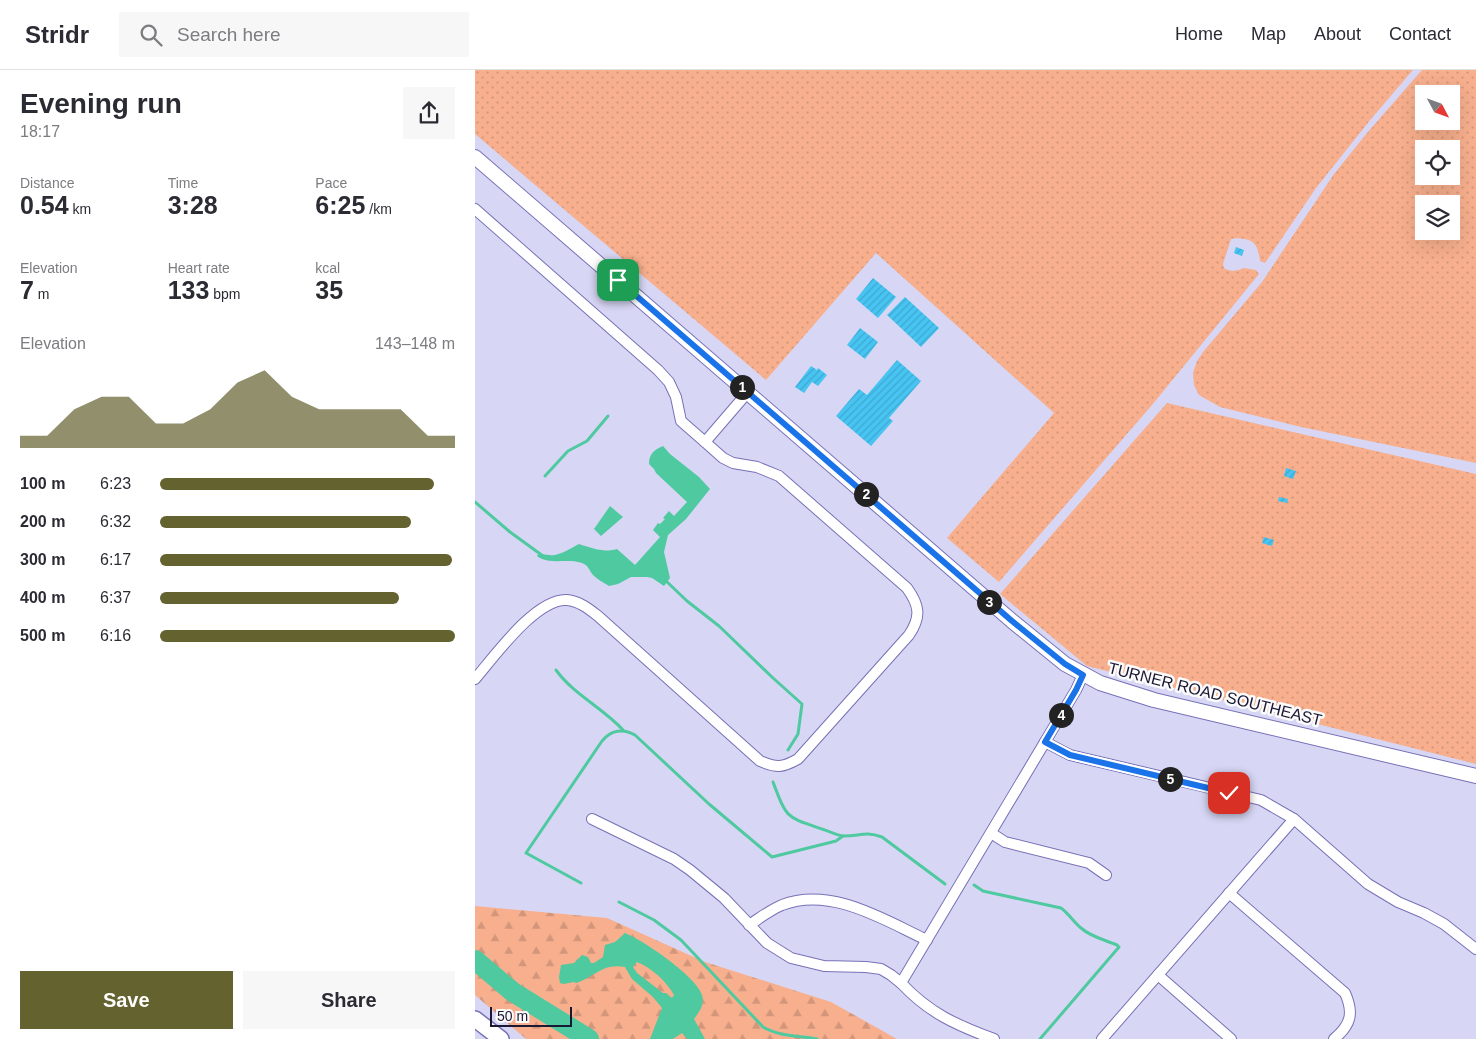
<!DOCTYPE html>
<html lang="en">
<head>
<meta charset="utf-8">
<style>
	:root { --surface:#fff; --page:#f7f7f7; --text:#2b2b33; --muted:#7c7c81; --line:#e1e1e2; --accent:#64622f }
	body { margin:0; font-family:Arial,sans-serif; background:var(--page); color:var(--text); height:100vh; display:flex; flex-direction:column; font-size:19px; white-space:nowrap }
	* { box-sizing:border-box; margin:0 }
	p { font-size:16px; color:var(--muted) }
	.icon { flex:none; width:28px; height:28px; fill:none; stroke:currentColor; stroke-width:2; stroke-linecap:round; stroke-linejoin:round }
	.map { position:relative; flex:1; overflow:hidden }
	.panel { display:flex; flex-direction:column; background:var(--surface); width:475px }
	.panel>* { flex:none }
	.needle { width:32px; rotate:131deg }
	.buttons { position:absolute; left:940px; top:15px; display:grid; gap:10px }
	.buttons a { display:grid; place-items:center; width:45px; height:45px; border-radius:0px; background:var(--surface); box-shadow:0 5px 20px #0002; font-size:25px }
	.scale { position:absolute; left:15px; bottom:12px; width:82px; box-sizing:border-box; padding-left:5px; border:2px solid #1b1834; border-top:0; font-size:14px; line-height:18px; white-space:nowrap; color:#1b1834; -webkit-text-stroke:4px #fbfbfb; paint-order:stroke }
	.pin { position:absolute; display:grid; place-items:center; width:42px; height:42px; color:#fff; margin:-21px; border-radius:10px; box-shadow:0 2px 8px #0006 }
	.km { position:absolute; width:25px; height:25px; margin:-12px; border-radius:50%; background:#222; color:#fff; font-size:14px; line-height:25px; text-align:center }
	.round { display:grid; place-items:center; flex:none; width:52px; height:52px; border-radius:0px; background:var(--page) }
	.head { display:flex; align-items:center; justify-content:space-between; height:85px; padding:0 20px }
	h1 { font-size:28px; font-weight:800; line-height:38px }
	.metrics { display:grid; grid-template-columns:repeat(3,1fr); gap:8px; height:85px; padding:5px 20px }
	.metrics div { display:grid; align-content:center }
	.metrics b { font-size:25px; font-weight:800 }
	.metrics small { font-size:14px; font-weight:400 }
	.metrics p { font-size:14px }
	.chart { height:140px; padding:10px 20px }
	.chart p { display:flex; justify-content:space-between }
	.chart svg { width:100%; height:90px; margin-top:5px; fill:var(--accent); opacity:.7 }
	.button { display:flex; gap:10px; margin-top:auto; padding:10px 20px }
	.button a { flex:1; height:58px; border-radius:0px; background:var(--accent); color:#fff; font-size:20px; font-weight:800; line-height:58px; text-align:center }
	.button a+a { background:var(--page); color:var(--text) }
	ul { padding:0 20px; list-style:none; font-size:16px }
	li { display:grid; grid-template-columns:80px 60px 1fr; align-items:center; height:38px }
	li i { height:12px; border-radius:6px; background:var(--accent) }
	header { display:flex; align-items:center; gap:30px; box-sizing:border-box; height:70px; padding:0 25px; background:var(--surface); border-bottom:1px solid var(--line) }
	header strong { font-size:24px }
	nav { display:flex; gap:28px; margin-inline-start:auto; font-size:18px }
	.search { width:350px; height:45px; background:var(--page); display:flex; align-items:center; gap:12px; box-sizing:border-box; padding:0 18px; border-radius:0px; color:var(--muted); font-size:19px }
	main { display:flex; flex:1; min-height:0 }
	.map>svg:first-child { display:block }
	.grass { fill:url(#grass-dots); fill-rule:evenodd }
	.forest { fill:url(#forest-firs) }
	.water { fill:#4fc99f; fill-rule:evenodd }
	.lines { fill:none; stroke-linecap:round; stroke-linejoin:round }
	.stream { stroke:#4fc99f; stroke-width:3 }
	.river { stroke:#4fc99f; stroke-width:20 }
	.building { fill:url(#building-hatch) }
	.minor-casing { stroke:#7771b6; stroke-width:12 }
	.major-casing { stroke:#7771b6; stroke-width:16 }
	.highway-casing { stroke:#7771b6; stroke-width:18 }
	.minor { stroke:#fff; stroke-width:10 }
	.major { stroke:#fff; stroke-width:14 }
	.highway { stroke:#fff; stroke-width:15 }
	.route-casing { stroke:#fff; stroke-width:10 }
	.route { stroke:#1a73e8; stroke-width:6 }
	.labels { text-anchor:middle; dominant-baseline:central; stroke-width:5; stroke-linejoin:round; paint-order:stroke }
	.street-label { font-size:16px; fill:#1b1834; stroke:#fbfbfb }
</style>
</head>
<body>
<header>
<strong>Stridr</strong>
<div class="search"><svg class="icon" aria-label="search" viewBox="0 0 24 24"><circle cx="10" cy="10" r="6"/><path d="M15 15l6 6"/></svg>Search here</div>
<nav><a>Home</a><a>Map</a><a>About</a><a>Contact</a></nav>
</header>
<main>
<section class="panel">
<div class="head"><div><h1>Evening run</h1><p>18:17</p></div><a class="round"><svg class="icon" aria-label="share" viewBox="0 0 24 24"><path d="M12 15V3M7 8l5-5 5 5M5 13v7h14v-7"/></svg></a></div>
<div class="metrics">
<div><p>Distance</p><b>0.54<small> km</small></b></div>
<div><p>Time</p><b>3:28</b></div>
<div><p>Pace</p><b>6:25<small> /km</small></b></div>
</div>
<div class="metrics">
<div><p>Elevation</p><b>7<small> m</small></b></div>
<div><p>Heart rate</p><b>133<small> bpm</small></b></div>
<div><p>kcal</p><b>35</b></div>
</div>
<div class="chart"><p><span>Elevation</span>143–148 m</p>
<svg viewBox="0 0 160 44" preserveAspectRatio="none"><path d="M0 44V38L10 38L20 25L30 19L40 19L50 32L60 32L70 25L80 12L90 6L100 19L110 25L120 25L130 25L140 25L150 38L160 38V44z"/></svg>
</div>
<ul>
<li><b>100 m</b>6:23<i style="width:93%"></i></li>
<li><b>200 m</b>6:32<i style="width:85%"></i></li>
<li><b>300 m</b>6:17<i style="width:99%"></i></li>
<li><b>400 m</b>6:37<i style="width:81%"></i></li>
<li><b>500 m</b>6:16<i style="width:100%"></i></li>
</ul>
<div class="button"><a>Save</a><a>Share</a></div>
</section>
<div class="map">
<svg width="1001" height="969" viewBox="0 0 1001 969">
	<defs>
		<pattern id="grass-dots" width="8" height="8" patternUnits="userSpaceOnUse" patternTransform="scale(1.25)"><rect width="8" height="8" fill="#f7af8d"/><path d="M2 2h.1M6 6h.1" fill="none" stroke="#d3967a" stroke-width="1.8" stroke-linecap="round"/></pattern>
		<pattern id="forest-firs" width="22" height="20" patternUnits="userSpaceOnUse" patternTransform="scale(1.25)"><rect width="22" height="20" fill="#f7af8d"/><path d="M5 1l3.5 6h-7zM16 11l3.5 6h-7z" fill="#d3967a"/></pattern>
		<pattern id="building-hatch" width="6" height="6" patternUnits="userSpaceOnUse" patternTransform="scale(1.25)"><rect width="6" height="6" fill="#47c4f2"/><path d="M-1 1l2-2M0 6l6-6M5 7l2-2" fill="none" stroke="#3ea8d0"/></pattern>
	</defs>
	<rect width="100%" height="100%" fill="#d7d7f5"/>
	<g class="grass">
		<path d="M0 0H938L896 49 841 118 790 193 785 191C783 179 782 171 769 169 764 168 761 168 756 169L748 194 749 198C754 202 763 201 769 198L781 200 784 204 677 335 524 512 472 468 579 343 401 183 291 310 0 64Z"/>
		<path d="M947 0H1001V393L826 357 745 337 724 325 719 315 718 303 722 291 728 282 787 212 859 104 892 63ZM949 24H976V51H949ZM949 79H976V106H949ZM949 134H976V161H949Z"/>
		<polygon points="692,333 1001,404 1001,694 612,596 525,524"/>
	</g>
	<polygon class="forest" points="0,836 132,848 230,892 356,932 422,969 51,969 0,925"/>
	<g class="water">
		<path d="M188 376 195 384 224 407 235 419 211 449 193 465 189 482 195 508 189 516 177 508 172 507H156L143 514 134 516C129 513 122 509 118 505 114 500 113 495 107 493 92 488 77 495 63 487L62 485C69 483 73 486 80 485 89 483 96 478 104 474 117 478 128 483 142 479L160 495 185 467 178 460 183 453 185 454 190 449 188 448 194 441 199 446 212 432 181 403 179 399 174 394C174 384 179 380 188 376Z"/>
		<polygon points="135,436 148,447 126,466 119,459"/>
		<path d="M150 863C168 870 221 906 227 925 230 935 224 942 219 949L230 969H212L207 963 198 969H175L187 938 178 927 157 909 150 897C127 893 120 907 101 913L99 912 88 914 85 913 84 907 86 895 99 893 107 885 113 887 116 893H119L128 887 130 875 140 872ZM162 892C177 898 191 911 199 925L197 928 191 923H188L162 903 158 897Z"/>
	</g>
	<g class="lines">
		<g class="stream">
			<polyline points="70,406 93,381 112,371 133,346"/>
			<polyline points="0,432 35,462 68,486"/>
			<polyline points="190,510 212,531 244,556 298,608 327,634 323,664 313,680"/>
			<path d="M81 600C99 625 128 638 148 660"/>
			<path d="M298 712C312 749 311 747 347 759 354 761 362 766 369 766 385 766 390 761 407 767L470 814"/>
			<path d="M106 813 51 783 127 671C136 660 148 658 160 665L234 734 297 787 361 771 368 766"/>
			<path d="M499 815 508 821 517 823 586 838C594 844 598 851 606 858 616 867 630 870 642 875L644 877 565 969"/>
			<path d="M144 832 179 850 206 870 288 957C303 966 324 966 342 969"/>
		</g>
		<polyline class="river" points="0,890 38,922 114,969"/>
	</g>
	<g class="building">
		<polygon points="761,177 769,180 767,186 759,183"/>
		<polygon points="398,208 421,227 403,248 381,229"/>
		<polygon points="430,227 464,258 446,277 412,245"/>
		<polygon points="385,258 403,272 390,289 372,275"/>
		<polygon points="422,290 446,311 414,348 418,351 396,376 361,346 384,319 392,325"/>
		<polygon points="336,296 342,300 343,298 352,305 343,316 337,312 329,323 320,317"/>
		<polygon points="811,398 821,401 818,409 809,406"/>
		<polygon points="804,427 813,429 812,433 803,431"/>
		<polygon points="789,467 799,470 797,476 787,473"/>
	</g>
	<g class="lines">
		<defs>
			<g id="minor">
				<path d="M0 139 183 300 194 312 201 327 206 351 230 372 248 388 258 393 282 397 304 406 432 518C445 536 446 547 434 565L323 689C307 698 302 698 285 691L123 546C114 539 104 531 92 530 61 528 19 587 0 609"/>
				<polyline points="230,372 273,322"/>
				<polyline points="570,672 595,685 786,730 819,749"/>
				<polyline points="117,749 199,789 215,800 249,828 292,873 316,888 349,896 391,897 406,899 416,905 426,913"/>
				<polyline points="516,763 530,772 614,793 631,805"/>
				<path d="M754 823 870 923C879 943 876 955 859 969"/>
				<path d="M274 855C285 848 295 840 307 835 356 816 409 850 452 870"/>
				<polyline points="683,905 756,969"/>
				<path d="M519 969C481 955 454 943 426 913L601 620 608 605"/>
				<polyline points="627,969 819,749 893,814 923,832 949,843 969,854 1001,879"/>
			</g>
			<polyline id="major" points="0,87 537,551 590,594 625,613 679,630 1001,706"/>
			<polyline id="highway" points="0,949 26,969"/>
		</defs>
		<use href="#minor" class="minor-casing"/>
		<use href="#major" class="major-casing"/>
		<use href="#highway" class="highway-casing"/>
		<use href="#minor" class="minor"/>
		<use href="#major" class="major"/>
		<use href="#highway" class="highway"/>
	</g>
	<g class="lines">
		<defs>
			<polyline id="route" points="143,210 537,551 590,594 608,605 601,620 570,672 595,685 754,723"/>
		</defs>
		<use href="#route" class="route-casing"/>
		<use href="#route" class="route"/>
	</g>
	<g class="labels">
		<g class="street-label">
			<text transform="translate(740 624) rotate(14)">TURNER ROAD SOUTHEAST</text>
		</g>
	</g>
</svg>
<div class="buttons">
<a><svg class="needle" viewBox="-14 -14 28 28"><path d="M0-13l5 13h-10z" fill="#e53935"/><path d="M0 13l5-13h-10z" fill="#7c7c81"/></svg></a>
<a><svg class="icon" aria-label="locate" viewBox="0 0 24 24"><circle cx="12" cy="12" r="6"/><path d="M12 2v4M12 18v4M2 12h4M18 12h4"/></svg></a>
<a><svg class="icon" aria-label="layers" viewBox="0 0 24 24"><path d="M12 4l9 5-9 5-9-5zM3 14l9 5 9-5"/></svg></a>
</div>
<div class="scale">50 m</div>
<div class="pin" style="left:143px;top:210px;background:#1e9e55"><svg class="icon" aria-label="arrive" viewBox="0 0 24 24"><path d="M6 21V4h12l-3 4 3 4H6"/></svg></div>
<div class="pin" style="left:754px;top:723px;background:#d93025"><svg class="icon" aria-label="check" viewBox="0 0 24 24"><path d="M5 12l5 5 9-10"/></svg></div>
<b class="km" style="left:267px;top:317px">1</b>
<b class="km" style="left:391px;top:424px">2</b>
<b class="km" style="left:514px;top:532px">3</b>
<b class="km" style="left:586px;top:645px">4</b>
<b class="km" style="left:695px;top:709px">5</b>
</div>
</main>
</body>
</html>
